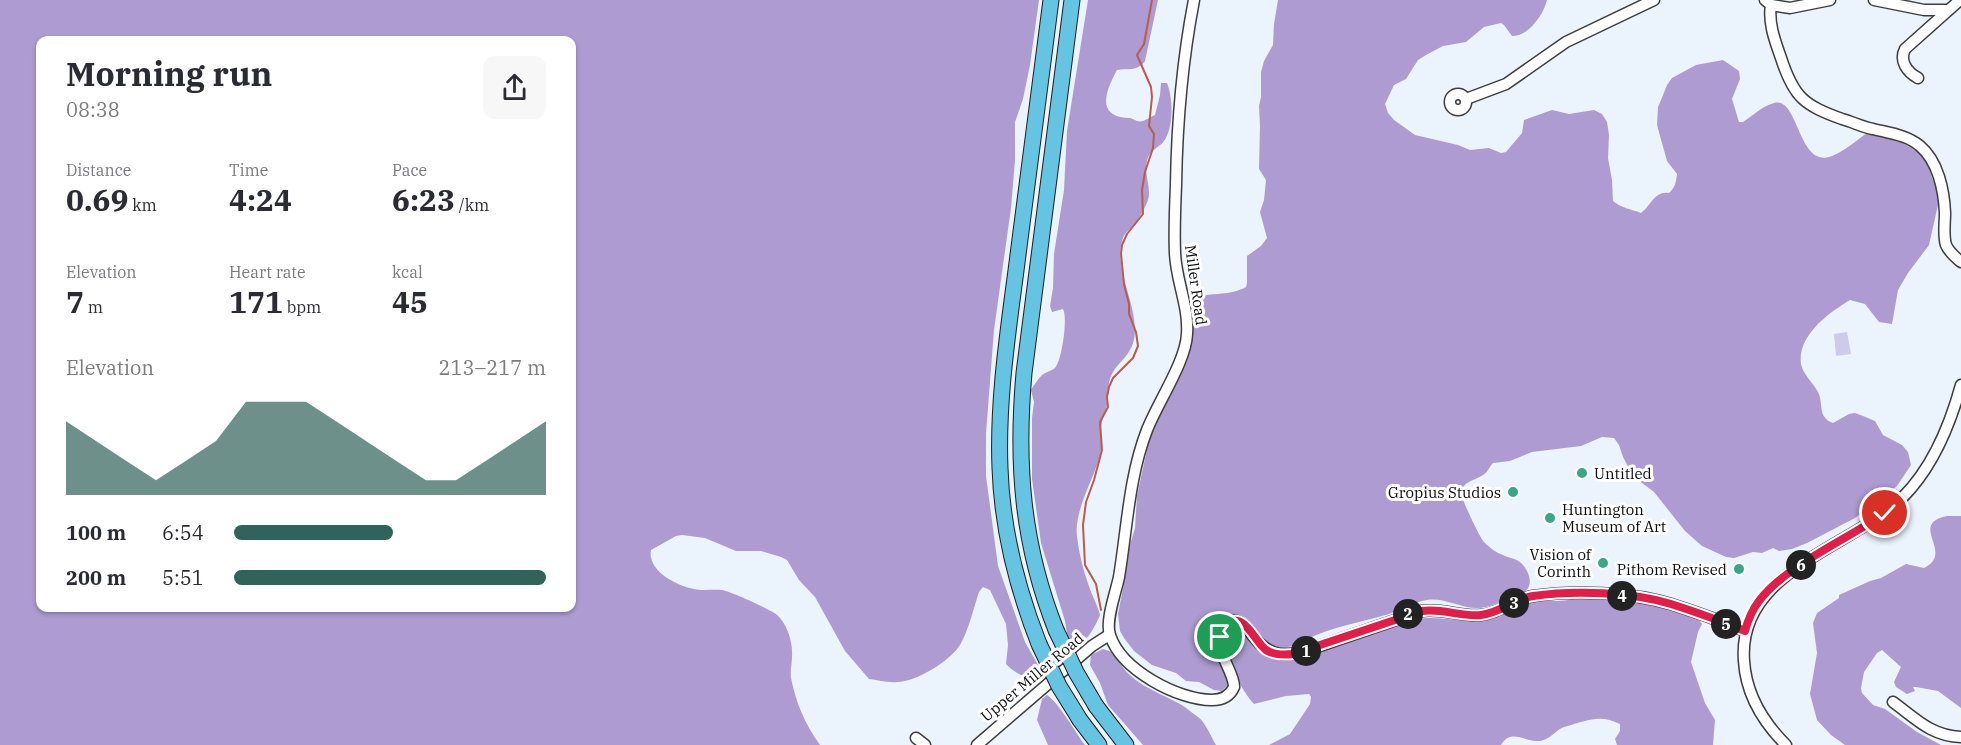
<!DOCTYPE html>
<html lang="en">
<head>
<meta charset="utf-8">
<style>
	:root { --surface:#fff; --page:#f7f7f7; --text:#2b2b33; --muted:#7c7c81; --accent:#30635a }
	body { margin:0; font-family:"IBM Plex Serif",serif; background:var(--page); color:var(--text); height:100vh; display:flex; flex-direction:column; font-size:22px; white-space:nowrap }
	* { box-sizing:border-box; margin:0 }
	p { font-size:20px; color:var(--muted) }
	.icon { flex:none; width:33px; height:33px; fill:none; stroke:currentColor; stroke-width:2; stroke-linecap:round; stroke-linejoin:round }
	.map { position:relative; flex:1; overflow:hidden }
	.panel { position:absolute; left:36px; top:36px; width:540px; height:576px; display:flex; flex-direction:column; background:var(--surface); border-radius:12px; box-shadow:0 2px 4px #0004 }
	.panel>* { flex:none }
	.pin { position:absolute; display:grid; place-items:center; width:51px; height:51px; color:#fff; margin:-26px; border:3px solid #fff; border-radius:50%; box-shadow:0 2px 6px #0007 }
	.km { position:absolute; width:30px; height:30px; margin:-15px; border-radius:50%; background:#222; color:#fff; font-size:16px; line-height:30px; text-align:center }
	.round { display:grid; place-items:center; flex:none; width:63px; height:63px; border-radius:12px; background:var(--page) }
	.head { display:flex; align-items:center; justify-content:space-between; height:102px; padding:0 30px }
	h1 { font-size:33px; font-weight:700; line-height:45px }
	.figures { display:grid; grid-template-columns:repeat(3,1fr); gap:9px; height:102px; padding:6px 30px }
	.figures div { display:grid; align-content:center }
	.figures b { font-size:30px; font-weight:700 }
	.figures small { font-size:16px; font-weight:400 }
	.figures p { font-size:16px }
	.chart { height:168px; padding:12px 30px }
	.chart p { display:flex; justify-content:space-between }
	.chart svg { width:100%; height:108px; margin-top:6px; fill:var(--accent); opacity:.7 }
	ul { padding:0 30px; list-style:none; font-size:20px }
	li { display:grid; grid-template-columns:96px 72px 1fr; align-items:center; height:45px }
	li i { height:15px; border-radius:8px; background:var(--accent) }
	.map>svg:first-child { display:block }
	.forest { fill:#ad9bd1; fill-rule:evenodd }
	.pitch { fill:#cecaea }
	.lines { fill:none; stroke-linecap:round; stroke-linejoin:round }
	.stream { stroke:#bb5c47; stroke-width:2 }
	.minor-casing { stroke:#3e3e3e; stroke-width:13 }
	.highway-casing { stroke:#1c1c1c; stroke-width:17 }
	.minor { stroke:#fff; stroke-width:10 }
	.highway { stroke:#65c4e1; stroke-width:15 }
	.highway-bridge-casing { stroke:#1c1c1c; stroke-width:17; stroke-linecap:butt }
	.highway-bridge { stroke:#65c4e1; stroke-width:15 }
	.route-casing { stroke:#fff; stroke-width:12 }
	.route { stroke:#e11d48; stroke-width:8 }
	.poi-dot { fill:#36a889; stroke:#fff; stroke-width:2 }
	.labels { text-anchor:middle; dominant-baseline:central; stroke-width:6; stroke-linejoin:round; paint-order:stroke }
	.street-label { font-size:15px; fill:#0b0b0b; stroke:#fff }
	.poi-label { font-size:15px; fill:#0b0b0b; stroke:#fff; text-anchor:end }
</style>
</head>
<body>
<div class="map">
<svg width="1961" height="745" viewBox="0 0 1961 745">
	<rect width="100%" height="100%" fill="#ebf3fc"/>
	<g class="forest">
		<path d="M0 0H1039L1030 65 1023 99 1015 122V160L1011 208 994 330 986 433V476L998 566 1025 642 1042 672V679C1030 681 1014 673 1006 664L1008 645 1006 624 990 590 983 587 979 592C974 607 968 632 960 645 950 661 916 682 897 682 888 683 878 680 869 679L845 651 815 597 799 580 787 560 781 557 761 551H736L705 538 682 535 676 536 651 550C647 571 677 586 694 589 703 591 713 589 722 590 730 591 769 609 776 614 787 623 793 642 792 656 792 664 790 670 791 678 796 703 805 724 820 745H0ZM40 40H572V608H40Z"/>
		<path d="M1088 0H1158L1145 61C1137 72 1128 68 1117 70 1106 90 1095 117 1129 118 1132 118 1134 120 1137 121 1143 123 1150 117 1155 115L1160 95 1161 83H1167C1173 98 1174 127 1164 141 1159 148 1149 150 1147 161 1143 176 1154 190 1146 205 1143 211 1139 219 1135 224 1131 229 1125 232 1123 238 1113 267 1136 302 1135 332 1133 360 1114 360 1109 383 1108 390 1108 398 1107 405 1105 413 1102 419 1101 427 1100 437 1103 449 1099 459 1092 482 1074 512 1077 536 1079 554 1084 573 1090 589 1093 598 1098 606 1100 615 1096 625 1088 640 1078 646L1068 639 1065 621 1041 543 1032 479V418L1034 402 1031 390C1034 385 1038 379 1042 375 1046 372 1051 371 1055 368 1062 361 1068 317 1063 309L1052 312 1050 306 1053 288 1054 254 1064 190 1067 131Z"/>
		<path d="M1278 0H1547C1544 14 1528 37 1512 36L1504 25 1501 23 1484 27 1466 42 1443 46 1426 55 1418 60 1406 79 1394 85 1385 104 1388 113 1394 120 1415 135 1458 145 1470 150 1489 148 1501 153 1506 152 1522 133 1524 120 1552 110 1569 114 1594 110 1602 114 1607 122 1609 135 1608 158 1612 180 1613 201C1621 208 1631 209 1641 213 1651 206 1654 191 1669 193 1675 188 1676 182 1677 174L1667 161 1657 125 1658 107 1661 100 1667 85 1672 78 1696 65 1723 60 1739 71 1740 79 1732 99 1739 122H1743C1754 115 1762 106 1774 103 1799 96 1798 170 1832 156 1844 151 1856 141 1867 133H1871L1894 139 1919 152 1928 162 1931 175 1940 196 1929 245 1908 273 1898 290 1892 324 1879 322 1865 304 1850 300C1830 312 1797 335 1801 364 1803 375 1813 382 1818 392 1824 404 1817 417 1833 423L1849 414 1855 413 1863 416 1875 421 1883 435 1902 445 1908 452 1911 465 1897 486 1855 518 1807 543 1792 549 1779 551 1773 548 1762 553 1753 552 1734 558 1726 557 1702 546 1685 531 1654 492 1633 476 1623 457 1619 445 1614 438 1602 437 1581 446 1532 452 1510 461 1493 463C1489 467 1488 472 1483 475 1474 481 1463 481 1461 493 1462 500 1480 538 1484 542 1489 547 1496 553 1503 555 1508 558 1515 558 1520 562 1526 567 1532 578 1529 586 1527 593 1517 596 1511 598 1499 602 1489 608 1477 608 1460 608 1443 597 1427 600 1413 602 1403 610 1389 614 1366 621 1342 625 1319 634 1307 638 1295 648 1281 648 1256 649 1252 600 1224 619 1202 633 1221 663 1228 681V685L1222 691 1214 690 1199 682 1186 681 1176 673 1152 665 1134 651 1124 638 1120 631 1118 614 1125 578 1129 548 1135 528 1137 496 1148 445 1157 418 1191 345 1193 328 1190 300C1208 291 1228 297 1246 287L1247 283V256L1261 246 1267 238 1260 212 1264 200 1266 180 1259 169 1260 126 1259 106 1261 97V72L1264 61 1273 45 1274 24Z"/>
		<path d="M1947 516H1961V708L1938 691 1916 687H1913L1915 691 1907 694 1896 687 1894 682 1901 667 1882 650 1877 653 1864 672 1861 688 1862 693 1873 705 1885 709 1917 732 1941 745H1845L1831 735 1817 720 1810 694 1817 653 1813 623 1817 613 1839 598V595L1870 581 1881 578 1906 564 1924 568C1956 553 1907 524 1947 516Z"/>
		<path d="M1572 599C1614 599 1663 600 1700 621L1702 624 1698 632 1691 662 1705 703 1715 720 1713 745H1617L1615 739 1620 731V724C1603 715 1591 719 1574 724 1569 726 1565 726 1560 729 1554 733 1548 740 1540 741 1524 742 1511 728 1501 745H1269L1290 734 1310 704 1311 697 1309 694 1286 696 1254 704C1241 690 1220 650 1226 632L1234 626C1260 633 1247 663 1294 660L1417 619C1440 615 1464 624 1487 620 1503 618 1515 608 1530 603 1543 599 1558 603 1572 599Z"/>
		<path d="M1103 649 1115 653C1126 682 1154 690 1180 704 1186 707 1192 713 1198 717 1206 723 1211 737 1216 745H1143L1108 705 1100 683 1090 665 1091 655Z"/>
		<path d="M1047 695C1059 703 1075 732 1085 745H1048L1037 720 1042 699Z"/>
	</g>
	<polygon class="pitch" points="1847,332 1851,354 1836,356 1834,334"/>
	<g class="lines">
		<polyline class="stream" points="1101,610 1096,584 1085,565 1083,525 1086,502 1094,480 1102,450 1100,422 1108,407 1107,397 1109,387 1113,378 1133,358 1138,346 1136,332 1129,314 1129,304 1124,284 1121,254 1122,245 1127,234 1143,214 1142,190 1145,172 1153,148 1154,134 1149,126 1152,97 1151,87 1137,55 1144,44 1152,0"/>
		<defs>
			<g id="minor">
				<path d="M1194 0C1182 62 1177 122 1176 185 1175 208 1174 231 1175 253 1176 281 1189 306 1187 334 1186 361 1158 402 1147 430 1129 476 1127 529 1119 577 1116 592 1105 621 1110 635 1121 670 1178 700 1212 700 1222 700 1230 696 1234 687 1235 670 1204 639 1228 623 1232 620 1237 620 1241 623 1246 626 1250 632 1253 636 1267 654 1281 657 1302 652L1422 611C1442 608 1461 617 1481 615 1501 613 1515 599 1533 596 1574 590 1632 592 1671 604 1696 612 1721 621 1745 631"/>
				<path d="M1765 0 1771 5C1768 23 1775 41 1781 58 1794 98 1804 105 1842 119 1853 122 1862 127 1873 129 1889 133 1907 135 1920 146 1938 161 1944 190 1945 213 1945 223 1943 235 1946 245 1949 252 1955 257 1961 262"/>
				<polyline points="1874,0 1924,10 1947,10"/>
				<polyline points="1771,5 1790,8 1830,0"/>
				<path d="M1918 78C1907 72 1899 61 1905 49L1960 0"/>
				<circle cx="1458" cy="102" r="8"/>
				<polyline points="1466,99 1506,84 1566,42 1654,0"/>
				<path d="M1893 702C1915 718 1931 736 1961 737"/>
				<polyline points="916,738 925,745"/>
				<polyline points="977,745 1092,646 1109,635"/>
				<path d="M1786 745C1763 722 1746 694 1744 661 1737 571 1850 549 1903 497 1933 467 1950 425 1961 385"/>
			</g>
			<g id="highway">
				<path d="M1056 630C1022 544 1016 464 1024 373L1072 0"/>
				<path d="M1039 644C1017 588 1002 529 1000 468 997 395 1010 320 1019 247 1030 165 1040 82 1051 0"/>
				<polyline points="1096,706 1126,745"/>
				<polyline points="1080,720 1099,745"/>
			</g>
		</defs>
		<use href="#minor" class="minor-casing"/>
		<use href="#highway" class="highway-casing"/>
		<use href="#minor" class="minor"/>
		<use href="#highway" class="highway"/>
		<defs>
			<g id="highway-bridge">
				<polyline points="1056,630 1076,672 1096,706"/>
				<polyline points="1039,644 1059,686 1080,720"/>
			</g>
		</defs>
		<use href="#highway-bridge" class="highway-bridge-casing"/>
		<use href="#highway-bridge" class="highway-bridge"/>
	</g>
	<g class="lines">
		<defs>
			<path id="route" d="M1220 637C1222 630 1223 625 1230 622 1246 615 1255 642 1266 650 1274 655 1284 655 1293 654L1422 611C1442 608 1461 617 1481 615 1500 613 1515 599 1533 596 1574 590 1632 592 1671 604 1696 612 1721 621 1745 631 1748 620 1752 610 1759 601 1785 566 1848 539 1885 513"/>
		</defs>
		<use href="#route" class="route-casing"/>
		<use href="#route" class="route"/>
	</g>
	<g class="poi-dot">
		<circle cx="1582" cy="473" r="6"/>
		<circle cx="1513" cy="492" r="6"/>
		<circle cx="1550" cy="518" r="6"/>
		<circle cx="1603" cy="563" r="6"/>
		<circle cx="1739" cy="569" r="6"/>
	</g>
	<g class="labels">
		<g class="street-label">
			<text transform="translate(1196 285) rotate(82)">Miller Road</text>
			<text transform="translate(1032 677) rotate(-40)">Upper Miller Road</text>
		</g>
		<g class="poi-label">
			<text x="1594" y="473" text-anchor="start">Untitled</text>
			<text x="1501" y="492">Gropius Studios</text>
			<text x="1562" y="509" text-anchor="start">Huntington<tspan x="1562" dy="17">Museum of Art</tspan></text>
			<text x="1591" y="554">Vision of<tspan x="1591" dy="17">Corinth</tspan></text>
			<text x="1727" y="569">Pithom Revised</text>
		</g>
	</g>
</svg>
<div class="pin" style="left:1220px;top:637px;background:#1e9e55"><svg class="icon" aria-label="arrive" viewBox="0 0 24 24"><path d="M6 21V4h12l-3 4 3 4H6"/></svg></div>
<div class="pin" style="left:1885px;top:513px;background:#d93025"><svg class="icon" aria-label="check" viewBox="0 0 24 24"><path d="M5 12l5 5 9-10"/></svg></div>
<b class="km" style="left:1306px;top:651px">1</b>
<b class="km" style="left:1408px;top:614px">2</b>
<b class="km" style="left:1514px;top:603px">3</b>
<b class="km" style="left:1622px;top:596px">4</b>
<b class="km" style="left:1726px;top:624px">5</b>
<b class="km" style="left:1801px;top:565px">6</b>
<section class="panel">
<div class="head"><div><h1>Morning run</h1><p>08:38</p></div><a class="round"><svg class="icon" aria-label="share" viewBox="0 0 24 24"><path d="M12 15V3M7 8l5-5 5 5M5 13v7h14v-7"/></svg></a></div>
<div class="figures">
<div><p>Distance</p><b>0.69<small> km</small></b></div>
<div><p>Time</p><b>4:24</b></div>
<div><p>Pace</p><b>6:23<small> /km</small></b></div>
</div>
<div class="figures">
<div><p>Elevation</p><b>7<small> m</small></b></div>
<div><p>Heart rate</p><b>171<small> bpm</small></b></div>
<div><p>kcal</p><b>45</b></div>
</div>
<div class="chart"><p><span>Elevation</span>213–217 m</p>
<svg viewBox="0 0 160 44" preserveAspectRatio="none"><path d="M0 44V14L10 22L20 30L30 38L40 30L50 22L60 6L70 6L80 6L90 14L100 22L110 30L120 38L130 38L140 30L150 22L160 14V44z"/></svg>
</div>
<ul>
<li><b>100 m</b>6:54<i style="width:51%"></i></li>
<li><b>200 m</b>5:51<i style="width:100%"></i></li>
</ul>
</section>
</div>
</body>
</html>
